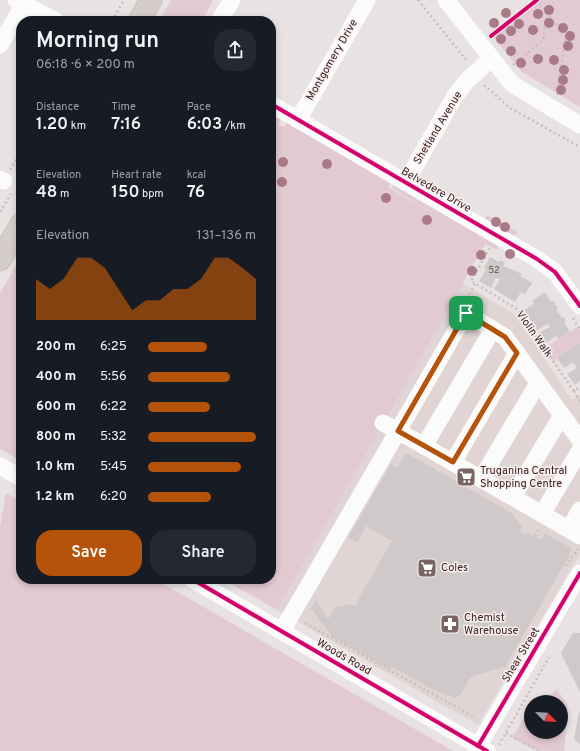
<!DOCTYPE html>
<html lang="en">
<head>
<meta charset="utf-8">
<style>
	:root { --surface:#171b24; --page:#242831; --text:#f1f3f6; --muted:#9ea1a6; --accent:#b45309 }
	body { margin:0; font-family:Overpass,sans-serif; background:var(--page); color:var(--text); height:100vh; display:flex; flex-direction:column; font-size:15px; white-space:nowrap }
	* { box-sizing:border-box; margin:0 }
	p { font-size:13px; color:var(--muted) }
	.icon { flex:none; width:22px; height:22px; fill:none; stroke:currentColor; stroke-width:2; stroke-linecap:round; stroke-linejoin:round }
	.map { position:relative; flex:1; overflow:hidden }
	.drawer { position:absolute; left:16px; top:16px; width:260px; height:568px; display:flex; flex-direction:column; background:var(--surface); border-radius:16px; box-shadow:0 2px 6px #0003 }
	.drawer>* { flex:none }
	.needle { width:26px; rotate:114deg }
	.controls { position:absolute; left:524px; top:695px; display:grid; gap:8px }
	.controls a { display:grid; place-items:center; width:44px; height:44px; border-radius:50%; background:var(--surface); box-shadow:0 2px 6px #0003; font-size:20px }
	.pin { position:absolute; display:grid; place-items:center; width:34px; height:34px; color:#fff; margin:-17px; border-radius:8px; box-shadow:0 2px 6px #0006 }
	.round { display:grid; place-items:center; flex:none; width:42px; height:42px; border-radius:16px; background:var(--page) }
	.headline { display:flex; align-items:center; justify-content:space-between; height:68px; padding:0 20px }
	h1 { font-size:22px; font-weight:600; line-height:30px }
	.figures { display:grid; grid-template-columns:repeat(3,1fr); gap:6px; height:68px; padding:4px 20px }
	.figures div { display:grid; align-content:center }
	.figures b { font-size:17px; font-weight:600 }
	.figures small { font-size:11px; font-weight:400 }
	.figures p { font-size:11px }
	.chart { height:112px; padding:8px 20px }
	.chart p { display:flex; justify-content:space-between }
	.chart svg { width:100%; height:72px; margin-top:4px; fill:var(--accent); opacity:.7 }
	.cta { display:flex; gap:8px; margin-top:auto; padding:8px 20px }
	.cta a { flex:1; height:46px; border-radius:16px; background:var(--accent); color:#fff; font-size:16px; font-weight:600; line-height:46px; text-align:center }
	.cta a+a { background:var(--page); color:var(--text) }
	ul { padding:0 20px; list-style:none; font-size:13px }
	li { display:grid; grid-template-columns:64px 48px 1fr; align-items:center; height:30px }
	li i { height:10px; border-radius:5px; background:var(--accent) }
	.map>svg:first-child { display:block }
	.built { fill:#e0d4d5 }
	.green { fill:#e2cad2 }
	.building { fill:#cfc9c9 }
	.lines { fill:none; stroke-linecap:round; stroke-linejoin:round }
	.major-casing { stroke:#c9c0bf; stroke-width:23 }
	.path { stroke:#c9bfbf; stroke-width:2.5; stroke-dasharray:2 3; stroke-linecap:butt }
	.minor { stroke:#fcfbfb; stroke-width:17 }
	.major { stroke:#d5cdcc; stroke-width:21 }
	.cycleway-casing { stroke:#f8eff1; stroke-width:6 }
	.cycleway { stroke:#d6006c; stroke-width:4 }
	.tree { fill:#a97b86 }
	.route-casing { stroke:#fff; stroke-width:8 }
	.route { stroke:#b45309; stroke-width:5 }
	.labels { text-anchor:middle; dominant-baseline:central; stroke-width:3; stroke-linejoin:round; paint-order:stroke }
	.number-label { font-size:9px; fill:#624d4b }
	.street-label { font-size:11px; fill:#3c211f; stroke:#f8eff1 }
	.poi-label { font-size:11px; fill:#3c211f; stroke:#f8eff1; text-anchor:start }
</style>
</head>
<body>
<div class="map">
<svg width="580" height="751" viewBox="0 0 580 751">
	<rect width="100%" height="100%" fill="#e8e2e2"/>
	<polygon class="built" points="462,283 515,315 572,400 580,395 580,554 478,725 277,610"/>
	<g class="green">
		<polygon points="171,0 213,0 202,21 159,21"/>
		<polygon points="533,0 580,0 580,107 522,72 494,38 495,32"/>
		<polygon points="271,112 281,118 278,124 284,127 287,122 392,182 388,187 446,221 392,188 394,183 498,244 497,250 485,244 277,610 223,579 271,579"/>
		<polygon points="487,215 518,232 513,237 485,220"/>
		<polygon points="21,257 21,461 0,449 0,293"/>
		<polygon points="578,327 580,330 580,343 553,361 544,348"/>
		<polygon points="6,493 21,502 21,579 155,579 453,751 0,751 0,527"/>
		<polygon points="557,689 568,706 564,751 537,751 512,738 524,718 531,712 531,732 561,732 561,702 542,702"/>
	</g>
	<g class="building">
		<polygon points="490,257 499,262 500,260 505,263 503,266 522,274 520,276 532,283 525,294 521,292 515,302 494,289 500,279 496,278 491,288 479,281 486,270 484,268"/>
		<polygon points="545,292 551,302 553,300 555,304 558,308 556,310 562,318 564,317 566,321 564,322 570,332 558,339 556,336 546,343 539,333 550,327 548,324 537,330 524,310 534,304 532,301"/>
		<polygon points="580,343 580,381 575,385 567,374 577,368 573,362 564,368 557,358"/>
		<polygon points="408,454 513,514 522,527 520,531 525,534 529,533 541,540 545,534 570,547 569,556 505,667 476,675 470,678 460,695 455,698 432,689 394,668 388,668 332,637 311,608 316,600 328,619 336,607 350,604 356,607 360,596 392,541 366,526 357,543 348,538 391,464 398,467 404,455"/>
		<polygon points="573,633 580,633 580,692 561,653"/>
		<polygon points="579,712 580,712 580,744 574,739"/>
	</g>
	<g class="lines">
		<defs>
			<g id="major">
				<polyline points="139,21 151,0"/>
				<polyline points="0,260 21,224"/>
			</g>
		</defs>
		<use href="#major" class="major-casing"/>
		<g class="path">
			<polyline points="418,0 467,61"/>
			<polyline points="537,0 566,36 557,95"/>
			<polyline points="112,21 124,0"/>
			<polyline points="513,65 543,40 547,14"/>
			<polyline points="484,85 510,108 580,147"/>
			<polyline points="10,170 21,151"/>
			<polyline points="0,212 11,194"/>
			<polyline points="490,248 471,281 517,309 574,391 580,387"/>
			<polyline points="467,299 475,284"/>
			<polyline points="573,318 580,330"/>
			<polyline points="574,391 580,401"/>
			<polyline points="535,536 540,528"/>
			<polyline points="566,566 578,549"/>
			<polyline points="305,623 476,718"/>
			<polyline points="506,733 540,751"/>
			<polyline points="499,745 549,657"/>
		</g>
		<g class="minor">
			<polyline points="16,0 56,21"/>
			<polyline points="446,0 512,84 580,125"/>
			<polyline points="219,21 232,0"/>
			<polyline points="0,45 24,4"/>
			<polyline points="271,104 537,259 555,272 580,306"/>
			<polyline points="298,120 367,0"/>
			<polyline points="0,179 4,181"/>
			<polyline points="406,182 455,96 465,83 490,59"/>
			<polyline points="383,423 398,431 466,313 505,337 580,440"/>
			<polyline points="424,446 493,329"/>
			<polyline points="453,462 517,353"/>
			<polyline points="0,466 21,478"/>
			<polyline points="481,479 538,383"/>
			<polyline points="513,497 562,415"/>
			<polyline points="542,514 580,450"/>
			<polyline points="569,529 580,510"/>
			<polyline points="192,579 487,751"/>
			<polyline points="282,631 398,431 580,536"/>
			<polyline points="478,746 580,573"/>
		</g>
		<use href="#major" class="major"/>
		<defs>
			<g id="cycleway">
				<polyline points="491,36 537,0"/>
				<polyline points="271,104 537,259 555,272 580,306"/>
				<polyline points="192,579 487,751"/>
				<polyline points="478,746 580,573"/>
			</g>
		</defs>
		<use href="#cycleway" class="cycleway-casing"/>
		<use href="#cycleway" class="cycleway"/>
	</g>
	<g class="tree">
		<circle cx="549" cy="10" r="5"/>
		<circle cx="506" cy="13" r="5"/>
		<circle cx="538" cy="14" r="5"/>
		<circle cx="494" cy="23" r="5"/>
		<circle cx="549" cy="23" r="5"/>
		<circle cx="519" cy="24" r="5"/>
		<circle cx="563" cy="28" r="5"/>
		<circle cx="533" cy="30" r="5"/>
		<circle cx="511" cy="31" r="5"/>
		<circle cx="570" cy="36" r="5"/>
		<circle cx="501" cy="39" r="5"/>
		<circle cx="568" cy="46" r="5"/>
		<circle cx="511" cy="51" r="5"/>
		<circle cx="538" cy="59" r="5"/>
		<circle cx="554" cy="60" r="5"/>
		<circle cx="521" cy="63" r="5"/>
		<circle cx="564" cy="70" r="5"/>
		<circle cx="563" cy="80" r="5"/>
		<circle cx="561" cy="90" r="5"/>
		<circle cx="283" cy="162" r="5"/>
		<circle cx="327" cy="164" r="5"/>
		<circle cx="282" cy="182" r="5"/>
		<circle cx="386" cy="198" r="5"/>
		<circle cx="427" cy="220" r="5"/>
		<circle cx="496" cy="222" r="5"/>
		<circle cx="505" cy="227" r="5"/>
		<circle cx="510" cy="254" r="5"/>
		<circle cx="481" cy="255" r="5"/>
		<circle cx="472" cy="271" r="5"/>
	</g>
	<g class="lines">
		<defs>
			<polygon id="route" points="466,313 505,337 517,353 453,462 398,431"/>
		</defs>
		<use href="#route" class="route-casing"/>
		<use href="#route" class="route"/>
	</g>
	<defs>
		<symbol id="supermarket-square" viewBox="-11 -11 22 22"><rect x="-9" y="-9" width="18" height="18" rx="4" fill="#786563" stroke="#f8eff1"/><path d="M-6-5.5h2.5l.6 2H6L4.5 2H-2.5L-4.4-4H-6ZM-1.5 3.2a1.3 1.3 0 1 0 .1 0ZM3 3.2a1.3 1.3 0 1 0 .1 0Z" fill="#fff"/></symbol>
		<symbol id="pharmacy-square" viewBox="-11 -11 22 22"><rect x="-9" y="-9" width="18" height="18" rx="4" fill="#786563" stroke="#f8eff1"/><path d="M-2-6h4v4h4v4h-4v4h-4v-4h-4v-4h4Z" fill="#fff"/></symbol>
	</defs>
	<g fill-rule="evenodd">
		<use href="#supermarket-square" x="455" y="466" width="22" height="22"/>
		<use href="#supermarket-square" x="416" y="557" width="22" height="22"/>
		<use href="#pharmacy-square" x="439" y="613" width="22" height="22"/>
	</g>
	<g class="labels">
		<g class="number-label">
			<text x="494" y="270">52</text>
		</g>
		<g class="street-label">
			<text transform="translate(332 60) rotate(-60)">Montgomery Drive</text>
			<text transform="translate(438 128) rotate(-59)">Shetland Avenue</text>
			<text transform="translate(436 190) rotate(30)">Belvedere Drive</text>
			<text transform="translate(534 334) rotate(55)">Violin Walk</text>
			<text transform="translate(521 655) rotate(-59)">Shear Street</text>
			<text transform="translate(344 657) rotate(30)">Woods Road</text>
		</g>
		<g class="poi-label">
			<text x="480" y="471">Truganina Central<tspan x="480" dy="13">Shopping Centre</tspan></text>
			<text x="441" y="568">Coles</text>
			<text x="464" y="618">Chemist<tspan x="464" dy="13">Warehouse</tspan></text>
		</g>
	</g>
</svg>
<div class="controls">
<a><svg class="needle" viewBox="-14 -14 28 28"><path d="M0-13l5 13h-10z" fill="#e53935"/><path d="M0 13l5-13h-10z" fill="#9ea1a6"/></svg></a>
</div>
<div class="pin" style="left:466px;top:313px;background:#1e9e55"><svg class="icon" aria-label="arrive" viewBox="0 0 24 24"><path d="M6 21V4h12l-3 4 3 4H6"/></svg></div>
<section class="drawer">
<div class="headline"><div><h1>Morning run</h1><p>06:18 · 6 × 200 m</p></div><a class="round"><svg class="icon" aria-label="share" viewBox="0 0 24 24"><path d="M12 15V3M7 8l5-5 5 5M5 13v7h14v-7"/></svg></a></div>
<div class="figures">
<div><p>Distance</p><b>1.20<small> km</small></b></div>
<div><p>Time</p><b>7:16</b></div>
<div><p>Pace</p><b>6:03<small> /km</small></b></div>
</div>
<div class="figures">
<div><p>Elevation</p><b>48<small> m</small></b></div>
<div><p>Heart rate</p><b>150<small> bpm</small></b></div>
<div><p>kcal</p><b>76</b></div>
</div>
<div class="chart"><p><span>Elevation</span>131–136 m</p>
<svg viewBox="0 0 160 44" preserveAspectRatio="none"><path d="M0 44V19L10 25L20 19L30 6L40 6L50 12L60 25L70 38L80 32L90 32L100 25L110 25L120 19L130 6L140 6L150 12L160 19V44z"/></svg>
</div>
<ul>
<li><b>200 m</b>6:25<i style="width:55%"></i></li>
<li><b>400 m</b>5:56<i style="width:76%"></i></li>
<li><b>600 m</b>6:22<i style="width:57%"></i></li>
<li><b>800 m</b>5:32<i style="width:100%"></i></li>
<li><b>1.0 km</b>5:45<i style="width:86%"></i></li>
<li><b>1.2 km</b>6:20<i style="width:58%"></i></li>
</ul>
<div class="cta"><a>Save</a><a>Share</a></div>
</section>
</div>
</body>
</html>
